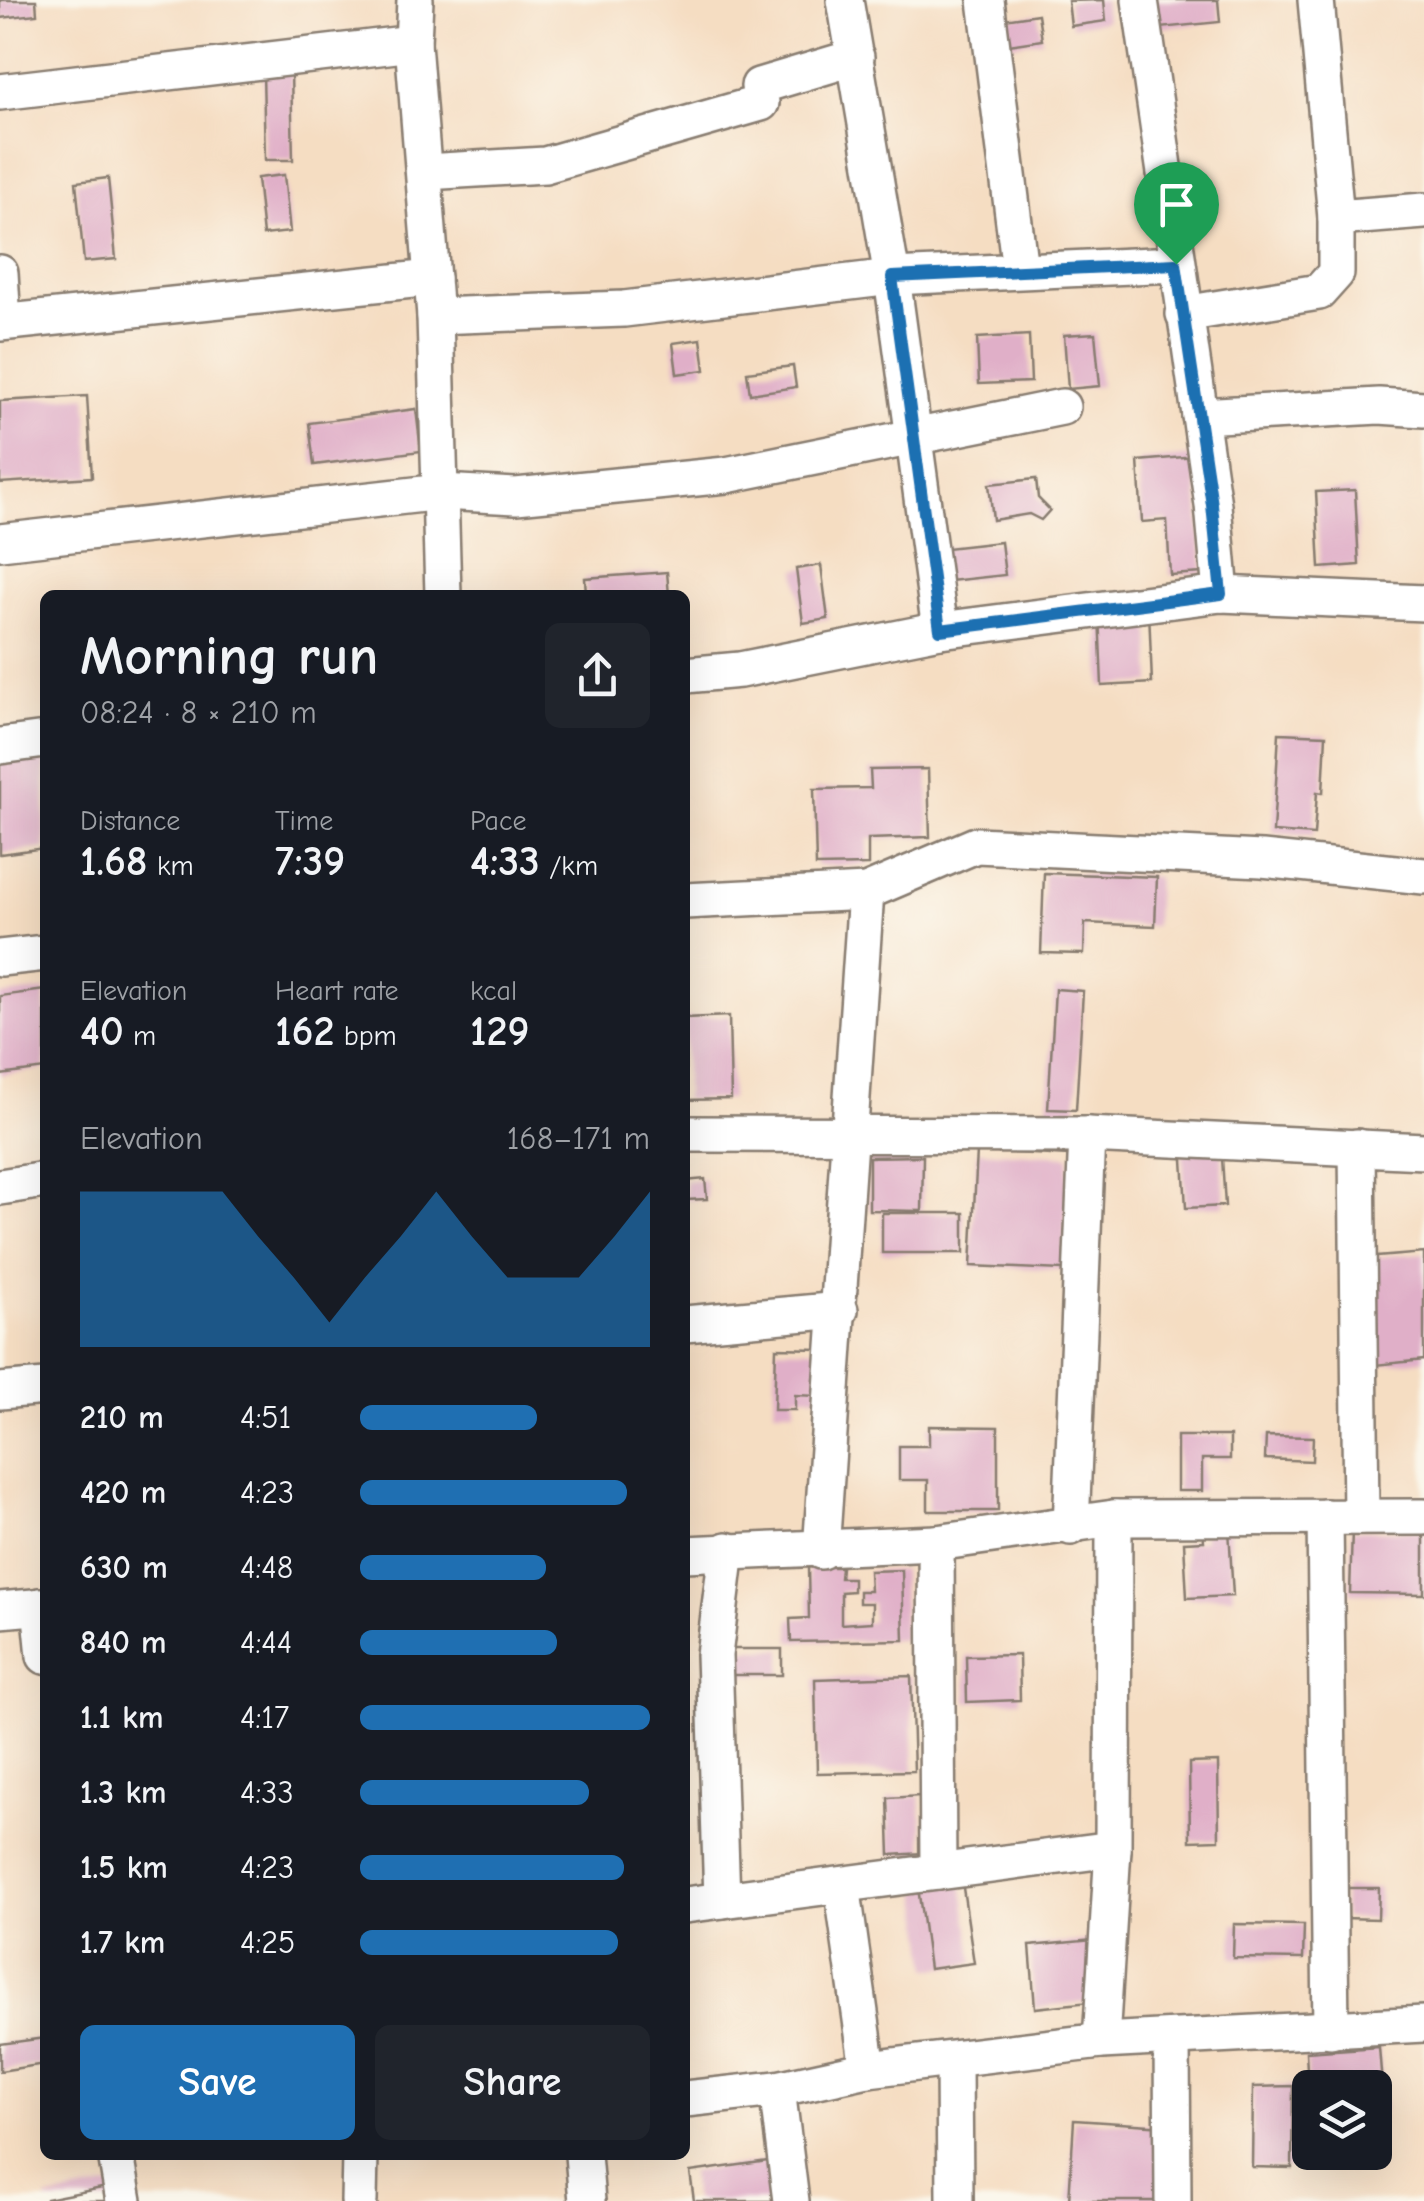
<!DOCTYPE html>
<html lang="en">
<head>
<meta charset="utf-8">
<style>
	:root { --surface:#171b24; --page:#20242c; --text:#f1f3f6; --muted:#9ea1a6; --accent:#1f6fb2 }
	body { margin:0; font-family:"Comic Neue",sans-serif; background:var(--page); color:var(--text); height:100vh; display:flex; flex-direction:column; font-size:38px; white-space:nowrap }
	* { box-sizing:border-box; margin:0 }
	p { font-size:32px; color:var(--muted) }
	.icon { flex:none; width:55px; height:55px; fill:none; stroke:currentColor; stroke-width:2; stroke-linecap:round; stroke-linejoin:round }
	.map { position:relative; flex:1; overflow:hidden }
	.sheet { position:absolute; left:40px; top:590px; width:650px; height:1570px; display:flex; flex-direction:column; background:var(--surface); border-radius:15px; box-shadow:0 10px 40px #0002 }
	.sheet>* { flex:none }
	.fabs { position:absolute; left:1292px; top:2070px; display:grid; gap:20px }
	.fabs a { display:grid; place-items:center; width:100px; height:100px; border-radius:15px; background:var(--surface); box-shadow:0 10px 40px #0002; font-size:50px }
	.pin { position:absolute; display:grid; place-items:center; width:85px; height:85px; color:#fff; margin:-102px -42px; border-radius:50% 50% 50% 0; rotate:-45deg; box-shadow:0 0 10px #0007 }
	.pin .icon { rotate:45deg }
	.round { display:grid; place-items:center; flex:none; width:105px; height:105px; border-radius:15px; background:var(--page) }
	.headline { display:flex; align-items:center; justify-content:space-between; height:170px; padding:0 40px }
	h1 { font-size:55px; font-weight:700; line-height:75px }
	.figures { display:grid; grid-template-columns:repeat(3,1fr); gap:15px; height:170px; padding:10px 40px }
	.figures div { display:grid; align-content:center }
	.figures b { font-size:42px; font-weight:700 }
	.figures small { font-size:28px; font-weight:400 }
	.figures p { font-size:28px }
	.chart { height:280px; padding:20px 40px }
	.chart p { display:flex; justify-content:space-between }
	.chart svg { width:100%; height:180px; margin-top:10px; fill:var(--accent); opacity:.7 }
	.primary-button { display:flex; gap:20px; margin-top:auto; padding:20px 40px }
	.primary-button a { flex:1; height:115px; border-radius:15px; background:var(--accent); color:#fff; font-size:40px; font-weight:700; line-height:115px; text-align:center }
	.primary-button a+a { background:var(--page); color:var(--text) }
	ul { padding:0 40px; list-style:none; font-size:32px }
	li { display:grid; grid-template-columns:160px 120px 1fr; align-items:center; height:75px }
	li i { height:25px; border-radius:12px; background:var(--accent) }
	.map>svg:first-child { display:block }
	.building { fill:#e0afc8 }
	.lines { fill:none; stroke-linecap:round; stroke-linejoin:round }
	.minor-casing { stroke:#887c6f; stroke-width:40 }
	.minor { stroke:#fff; stroke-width:35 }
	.route-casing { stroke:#fff; stroke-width:20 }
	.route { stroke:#1f6fb2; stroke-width:12 }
</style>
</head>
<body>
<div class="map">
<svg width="1424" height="2201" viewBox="0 0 1424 2201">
	<rect width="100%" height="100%" fill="#fbf7ec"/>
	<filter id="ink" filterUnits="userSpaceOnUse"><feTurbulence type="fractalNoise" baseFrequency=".01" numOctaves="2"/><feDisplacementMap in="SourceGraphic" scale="20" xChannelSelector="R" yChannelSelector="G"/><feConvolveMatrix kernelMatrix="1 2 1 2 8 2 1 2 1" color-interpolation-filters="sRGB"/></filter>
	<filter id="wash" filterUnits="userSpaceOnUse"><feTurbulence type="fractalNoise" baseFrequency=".0048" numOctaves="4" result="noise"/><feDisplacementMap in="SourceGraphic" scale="40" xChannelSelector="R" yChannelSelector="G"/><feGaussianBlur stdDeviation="2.25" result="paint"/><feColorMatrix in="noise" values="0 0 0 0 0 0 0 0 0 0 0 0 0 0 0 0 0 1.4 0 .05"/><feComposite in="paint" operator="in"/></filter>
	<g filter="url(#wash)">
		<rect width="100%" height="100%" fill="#f5ddc2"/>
		<g id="blocks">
			<g class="building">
				<polygon points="0,0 36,0 37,14 0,18"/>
				<polygon points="1104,0 1106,21 1071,26 1068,1"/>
				<polygon points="1148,0 1218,0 1220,22 1151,29"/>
				<polygon points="1038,14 1042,40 1002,46 998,20"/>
				<polygon points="263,72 291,72 293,160 265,160"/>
				<polygon points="284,175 290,232 263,235 257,178"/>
				<polygon points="108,178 116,259 84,262 76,182"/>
				<polygon points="1095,333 1100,386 1068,389 1064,335"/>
				<polygon points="1029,335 1031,382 979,384 977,338"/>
				<polygon points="701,339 705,370 677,374 673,343"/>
				<polygon points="793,366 796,387 750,394 747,372"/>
				<polygon points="87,396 92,477 0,483 0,401"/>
				<polygon points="416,409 421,451 314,465 309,423"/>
				<polygon points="1195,456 1203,573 1170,575 1167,520 1142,522 1138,461"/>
				<polygon points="1036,479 1038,498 1050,510 1041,520 1029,514 993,520 989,484"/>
				<polygon points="1355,490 1359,565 1320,568 1316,492"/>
				<polygon points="1001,542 1005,575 940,582 937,549"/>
				<polygon points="821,565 828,619 803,623 796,569"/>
				<polygon points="667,572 669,595 586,595 585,578"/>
				<polygon points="1149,610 1152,683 1102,686 1099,613"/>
				<polygon points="1279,733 1326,735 1323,793 1317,792 1314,835 1273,832"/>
				<polygon points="45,750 45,848 0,854 0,756"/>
				<polygon points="928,769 930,837 868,839 868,865 816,866 814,789 871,788 870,770"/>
				<polygon points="1044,873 1157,877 1155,926 1085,923 1084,954 1041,953"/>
				<polygon points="1055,989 1083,991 1076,1110 1048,1109"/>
				<polygon points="45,990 45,1069 0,1075 0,996"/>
				<polygon points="729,1016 731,1099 685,1100 685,1018"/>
				<polygon points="1221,1141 1225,1206 1186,1208 1182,1143"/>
				<polygon points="977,1151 1069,1156 1063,1270 971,1266"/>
				<polygon points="923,1156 922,1211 869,1210 869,1157"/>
				<polygon points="705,1179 707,1199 685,1200 685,1181"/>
				<rect x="882" y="1213" width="82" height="40"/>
				<polygon points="1424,1253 1424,1360 1375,1365 1365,1258"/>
				<polygon points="776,1348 820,1349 818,1396 795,1395 795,1410 774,1410"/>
				<polygon points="929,1426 998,1427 998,1511 928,1511 928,1480 899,1480 899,1446 929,1446"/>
				<polygon points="1177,1436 1230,1436 1230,1459 1202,1459 1202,1491 1177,1491"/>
				<polygon points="1266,1436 1313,1437 1312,1461 1265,1459"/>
				<polygon points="1229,1529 1233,1596 1187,1598 1184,1542 1204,1541 1203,1531"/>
				<polygon points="1352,1530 1424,1531 1424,1594 1350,1593"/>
				<polygon points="808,1567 841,1567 840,1578 853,1578 853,1591 841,1592 841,1624 872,1622 872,1603 859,1603 859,1591 870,1591 869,1571 902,1570 904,1640 791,1642 790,1619 809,1618"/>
				<rect x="732" y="1649" width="50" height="26"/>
				<polygon points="1019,1655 1020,1700 967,1702 966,1656"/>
				<polygon points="911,1676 914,1771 817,1773 815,1679"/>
				<polygon points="1218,1762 1219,1840 1190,1841 1189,1763"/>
				<polygon points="920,1796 924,1853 890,1855 888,1798"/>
				<polygon points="962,1881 974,1963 929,1969 918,1887"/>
				<polygon points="1344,1888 1379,1888 1378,1919 1343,1918"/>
				<polygon points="1234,1924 1304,1925 1303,1959 1233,1958"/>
				<polygon points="1093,1940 1099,2001 1035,2008 1030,1946"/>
				<polygon points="45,2038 45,2064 0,2071 0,2044"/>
				<polygon points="1379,2047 1384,2110 1375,2111 1375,2088 1308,2088 1306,2052"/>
				<polygon points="1293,2086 1292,2168 1252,2167 1253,2087"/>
				<polygon points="1074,2120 1165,2126 1161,2201 1069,2201"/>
				<polygon points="768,2161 774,2201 694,2201 690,2172"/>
				<polygon points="112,2186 115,2201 46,2201 46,2199"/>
			</g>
		</g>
	</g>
	<g filter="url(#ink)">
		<use href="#blocks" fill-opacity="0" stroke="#887c6f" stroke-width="2.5"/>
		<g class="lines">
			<defs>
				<g id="minor">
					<polyline points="415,0 413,43 435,316 443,595"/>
					<polyline points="845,0 892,277 940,630"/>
					<polyline points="986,0 1020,270"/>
					<polyline points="1140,0 1213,505 1221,594"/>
					<polyline points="0,92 413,43"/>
					<polyline points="425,172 545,165 761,103 759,86 856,57"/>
					<polyline points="1336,218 1424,211"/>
					<polyline points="0,273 3,322"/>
					<polyline points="1184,314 1319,292 1336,273 1336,218 1316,0"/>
					<polyline points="435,316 624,309 892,277 1176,264"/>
					<polyline points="0,323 432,278"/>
					<polyline points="1200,416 1379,406 1424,409"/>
					<polyline points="0,542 441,492 516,496 726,475 1062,407"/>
					<polyline points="685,675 740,670 940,630 1221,594 1424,603"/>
					<polyline points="0,746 45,740"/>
					<polyline points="685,901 866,892 976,845 1262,859 1424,876"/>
					<polyline points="0,958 45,953"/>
					<polyline points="685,1134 1087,1135 1424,1151"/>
					<polyline points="1357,1147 1361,1517"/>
					<polyline points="0,1187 45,1180"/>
					<polyline points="685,1324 840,1310"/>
					<polyline points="0,1391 45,1387"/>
					<polyline points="1325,1517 1331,2030"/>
					<polyline points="1071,1527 1087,1135"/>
					<polyline points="936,1543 938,1872"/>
					<polyline points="821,1551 866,892"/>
					<polyline points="685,1554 936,1543 1114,1518 1424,1517"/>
					<polyline points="40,1606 45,1656"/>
					<polyline points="0,1610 45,1606"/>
					<polyline points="842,1885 868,2069"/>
					<polyline points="722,1900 714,1655 727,1550"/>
					<polyline points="685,1905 1113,1849"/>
					<polyline points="1172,2040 1173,2201"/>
					<polyline points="1101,2041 1113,1849 1114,1518"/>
					<polyline points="954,2061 955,2201"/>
					<polyline points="777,2089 791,2201"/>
					<polyline points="685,2099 777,2089 868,2069 1101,2041 1424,2024"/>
					<polyline points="116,2155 124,2201"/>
					<polyline points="583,2155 587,2201"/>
					<polyline points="359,2201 360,2155"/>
				</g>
			</defs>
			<use href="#minor" class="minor-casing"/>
			<use href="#minor" class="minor"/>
		</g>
	</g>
	<g class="lines" filter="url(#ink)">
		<defs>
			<polygon id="route" points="1176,264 1212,505 1221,594 940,630 892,277"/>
		</defs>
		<use href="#route" class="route-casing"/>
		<use href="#route" class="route"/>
	</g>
</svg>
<div class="fabs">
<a><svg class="icon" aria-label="layers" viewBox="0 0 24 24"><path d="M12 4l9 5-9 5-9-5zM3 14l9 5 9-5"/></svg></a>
</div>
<div class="pin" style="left:1176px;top:264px;background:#1e9e55"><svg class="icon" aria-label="arrive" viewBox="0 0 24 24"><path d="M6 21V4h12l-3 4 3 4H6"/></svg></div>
<section class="sheet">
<div class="headline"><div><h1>Morning run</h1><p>08:24 · 8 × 210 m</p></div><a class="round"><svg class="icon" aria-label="share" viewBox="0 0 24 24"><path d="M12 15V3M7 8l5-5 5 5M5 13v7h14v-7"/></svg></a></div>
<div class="figures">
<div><p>Distance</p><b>1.68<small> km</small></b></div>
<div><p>Time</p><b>7:39</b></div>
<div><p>Pace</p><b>4:33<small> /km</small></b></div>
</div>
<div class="figures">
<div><p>Elevation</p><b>40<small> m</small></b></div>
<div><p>Heart rate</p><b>162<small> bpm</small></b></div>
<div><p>kcal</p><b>129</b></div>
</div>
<div class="chart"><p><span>Elevation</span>168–171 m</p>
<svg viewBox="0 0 160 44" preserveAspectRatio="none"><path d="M0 44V6L10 6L20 6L30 6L40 6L50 17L60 27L70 38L80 27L90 17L100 6L110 17L120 27L130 27L140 27L150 17L160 6V44z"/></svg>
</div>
<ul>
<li><b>210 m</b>4:51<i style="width:61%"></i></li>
<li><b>420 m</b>4:23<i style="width:92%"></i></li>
<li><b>630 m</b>4:48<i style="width:64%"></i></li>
<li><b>840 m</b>4:44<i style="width:68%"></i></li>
<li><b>1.1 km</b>4:17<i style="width:100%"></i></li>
<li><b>1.3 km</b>4:33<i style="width:79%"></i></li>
<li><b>1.5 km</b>4:23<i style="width:91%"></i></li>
<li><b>1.7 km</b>4:25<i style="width:89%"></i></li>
</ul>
<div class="primary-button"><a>Save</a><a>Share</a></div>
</section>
</div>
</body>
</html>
